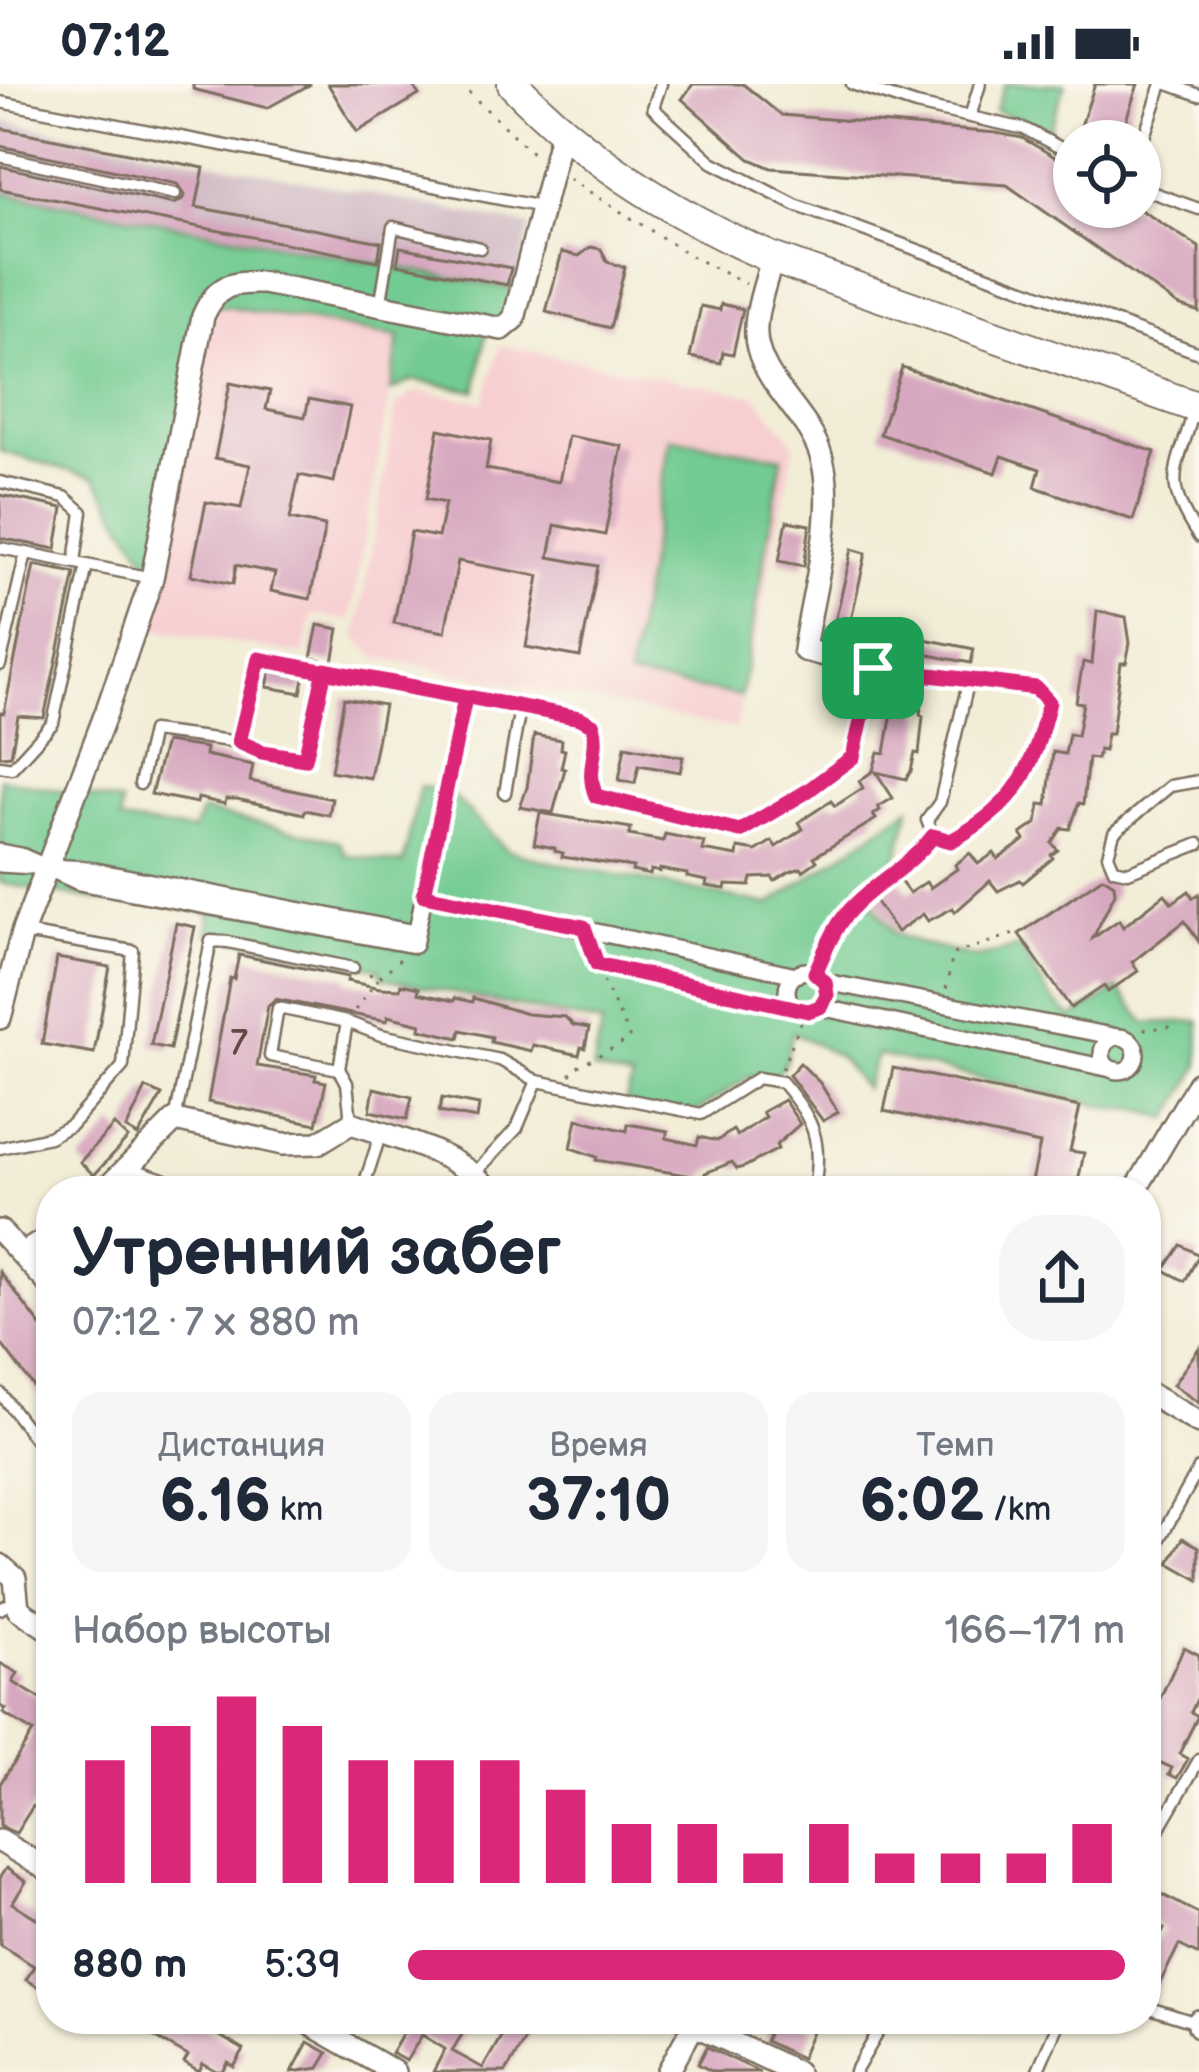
<!DOCTYPE html>
<html lang="ru">
<head>
<meta charset="utf-8">
<style>
	:root { --surface:#fff; --page:#f6f6f7; --text:#1f2937; --muted:#747a83; --accent:#db2777 }
	body { margin:0; font-family:"Balsamiq Sans",sans-serif; background:var(--page); color:var(--text); height:100vh; display:flex; flex-direction:column; font-size:45px; white-space:nowrap }
	* { box-sizing:border-box; margin:0 }
	p { font-size:39px; color:var(--muted) }
	.icon { flex:none; width:66px; height:66px; fill:none; stroke:currentColor; stroke-width:2; stroke-linecap:round; stroke-linejoin:round }
	.map { position:relative; flex:1; overflow:hidden }
	.sheet { position:absolute; left:36px; top:1092px; width:1125px; height:858px; display:flex; flex-direction:column; background:var(--surface); border-radius:48px; box-shadow:0 3px 9px #0004 }
	.sheet>* { flex:none }
	.tools { position:absolute; left:1053px; top:36px; display:grid; gap:24px }
	.tools a { display:grid; place-items:center; width:108px; height:108px; border-radius:50%; background:var(--surface); box-shadow:0 3px 9px #0004; font-size:60px }
	.pin { position:absolute; display:grid; place-items:center; width:102px; height:102px; color:#fff; margin:-51px; border-radius:24px; box-shadow:0 6px 18px #0006 }
	.round { display:grid; place-items:center; flex:none; width:126px; height:126px; border-radius:48px; background:var(--page) }
	.summary { display:flex; align-items:center; justify-content:space-between; height:204px; padding:0 36px }
	h1 { font-size:66px; font-weight:800; line-height:90px }
	.figures { display:grid; grid-template-columns:repeat(3,1fr); gap:18px; height:204px; padding:12px 36px }
	.figures div { display:grid; align-content:center; border-radius:30px; background:var(--page); text-align:center }
	.figures b { font-size:60px; font-weight:800 }
	.figures small { font-size:33px; font-weight:400 }
	.figures p { font-size:33px }
	.chart { height:336px; padding:24px 36px }
	.chart p { display:flex; justify-content:space-between }
	.chart svg { width:100%; height:216px; margin-top:12px; stroke:var(--accent); stroke-width:6 }
	ul { padding:0 36px; list-style:none; font-size:39px }
	li { display:grid; grid-template-columns:192px 144px 1fr; align-items:center; height:90px }
	li i { height:30px; border-radius:15px; background:var(--accent) }
	.status { display:flex; justify-content:space-between; align-items:center; height:84px; padding:0 60px; background:var(--surface); direction:ltr }
	.status svg { height:33px; fill:currentColor }
	.map>svg:first-child { display:block }
	.built { fill:#f7cfd1 }
	.industrial { fill:#d2bdc6 }
	.green { fill:#72cb92; stroke:#567a58; stroke-width:3 }
	.building { fill:#d7a7bf }
	.lines { fill:none; stroke-linecap:round; stroke-linejoin:round }
	.service-casing { stroke:#7b6e5f; stroke-width:15 }
	.pedestrian-casing { stroke:#7b6e5f; stroke-width:20 }
	.minor-casing { stroke:#7b6e5f; stroke-width:26 }
	.secondary-casing { stroke:#7b6e5f; stroke-width:34 }
	.path { stroke:#7b6e5f; stroke-width:3; stroke-dasharray:3 9; stroke-linecap:butt }
	.service { stroke:#fff; stroke-width:10 }
	.pedestrian { stroke:#fff; stroke-width:15 }
	.minor { stroke:#fff; stroke-width:21 }
	.secondary { stroke:#fff; stroke-width:30 }
	.route-casing { stroke:#fff; stroke-width:24 }
	.route { stroke:#db2777; stroke-width:15 }
	.labels { text-anchor:middle; dominant-baseline:central; stroke-width:10; stroke-linejoin:round; paint-order:stroke }
	.number-label { font-size:36px; fill:#624946 }
</style>
</head>
<body>
<div class="status"><b>07:12</b><svg viewBox="0 0 49 12"><path d="M0 12V9h3v3zM5 12V6h3v6zM10 12V3h3v9zM15 12V0h3v12zM26 1h20v11H26zM47 4h2v5h-2z"/></svg></div>
<div class="map">
<svg width="1199" height="1988" viewBox="0 0 1199 1988">
	<rect width="100%" height="100%" fill="#fbf7ec"/>
	<filter id="ink" filterUnits="userSpaceOnUse"><feTurbulence type="fractalNoise" baseFrequency=".00833" numOctaves="2"/><feDisplacementMap in="SourceGraphic" scale="24" xChannelSelector="R" yChannelSelector="G"/><feConvolveMatrix kernelMatrix="1 2 1 2 8 2 1 2 1" color-interpolation-filters="sRGB"/></filter>
	<filter id="wash" filterUnits="userSpaceOnUse"><feTurbulence type="fractalNoise" baseFrequency=".004" numOctaves="4" result="noise"/><feDisplacementMap in="SourceGraphic" scale="48" xChannelSelector="R" yChannelSelector="G"/><feGaussianBlur stdDeviation="2.7" result="paint"/><feColorMatrix in="noise" values="0 0 0 0 0 0 0 0 0 0 0 0 0 0 0 0 0 1.4 0 .05"/><feComposite in="paint" operator="in"/></filter>
	<g filter="url(#wash)">
		<rect width="100%" height="100%" fill="#f2edd7"/>
		<g class="built">
			<polygon points="210,220 400,254 350,537 312,531 304,571 153,544"/>
			<polygon points="500,261 756,312 795,360 736,645 375,573 356,552 396,321 415,307 484,318"/>
		</g>
		<polygon class="industrial" points="0,36 526,141 530,142 515,205 0,108"/>
		<g class="green">
			<polygon points="1005,0 1065,0 1049,46 995,27"/>
			<polygon points="0,108 522,207 514,235 487,243 476,307 412,296 391,307 399,253 210,220 161,499 95,394 0,367"/>
			<polygon points="670,354 782,373 741,612 628,593"/>
			<polygon points="0,694 121,719 120,737 193,747 202,727 338,757 346,771 403,780 420,702 450,709 507,766 546,777 769,821 910,724 894,788 866,810 895,850 922,860 977,874 1020,863 1049,912 1072,934 1118,905 1146,939 1199,937 1199,983 1169,1035 1139,1025 1117,1025 877,971 865,1005 839,973 793,948 785,979 774,994 750,992 691,1031 624,1023 632,996 593,986 602,940 383,894 378,884 208,850 210,829 115,811 114,819 0,799"/>
		</g>
		<g id="blocks">
			<g class="building">
				<polygon points="193,0 311,0 267,24 193,5"/>
				<polygon points="328,0 412,0 419,11 357,48"/>
				<polygon points="693,0 743,0 781,31 997,49 1022,54 1074,84 1074,123 1136,123 1199,163 1199,228 1178,221 1007,101 771,84 750,75 682,15"/>
				<polygon points="1095,0 1138,0 1119,57 1076,57"/>
				<polygon points="0,44 204,84 196,123 381,158 378,177 0,105 0,82 173,120 181,117 185,111 177,100 0,62"/>
				<polygon points="400,163 511,184 507,201 397,180"/>
				<polygon points="591,163 601,165 607,178 625,183 610,244 546,228 562,168 579,172"/>
				<polygon points="721,220 743,225 733,270 723,268 721,279 690,273 701,222 720,226"/>
				<polygon points="902,283 1155,368 1133,436 1035,403 1040,385 1002,372 996,389 880,350"/>
				<polygon points="230,299 270,307 266,325 305,333 309,315 350,323 334,398 299,391 290,435 325,442 310,515 271,507 275,489 236,481 233,500 191,491 206,418 241,424 250,381 215,374"/>
				<polygon points="439,345 491,356 486,385 559,398 568,352 622,362 605,451 555,441 549,473 598,482 580,573 526,563 539,492 458,477 445,548 394,539 411,448 438,453 445,419 426,415"/>
				<polygon points="0,411 63,424 56,465 0,454"/>
				<polygon points="787,437 810,441 804,482 779,477"/>
				<polygon points="852,465 866,469 851,536 860,538 859,542 974,565 971,579 856,557 855,561 831,555"/>
				<polygon points="34,481 75,489 44,634 18,632 11,671 0,672 0,629 4,629"/>
				<polygon points="1097,527 1126,533 1130,559 1126,579 1121,579 1112,650 1107,650 1104,667 1099,666 1097,675 1088,674 1083,720 1079,719 1070,745 1062,744 1052,759 1058,766 1051,771 1053,774 1023,799 1020,796 998,807 990,797 955,828 953,824 928,837 923,830 897,848 869,808 895,790 909,809 926,798 930,804 957,785 955,781 970,769 978,780 994,769 998,775 1025,756 1021,750 1037,739 1040,720 1047,721 1053,668 1065,670 1069,650 1077,652 1083,619 1076,618 1083,578 1092,580"/>
				<polygon points="318,541 339,545 333,578 311,574"/>
				<polygon points="270,588 304,594 301,609 267,603"/>
				<polygon points="344,614 384,621 370,694 331,687"/>
				<polygon points="894,617 921,623 920,631 923,632 919,670 915,669 911,687 906,695 876,688 893,714 878,723 880,726 873,731 876,735 814,773 817,777 803,787 801,784 789,788 775,797 772,793 752,794 750,802 726,801 725,805 706,802 707,797 687,793 687,790 660,785 660,788 651,786 650,791 632,787 633,783 562,773 563,769 555,767 555,764 534,760 540,729 631,744 629,751 663,757 665,750 704,758 702,766 737,772 738,764 756,767 772,757 776,763 803,745 799,738 831,717 835,722 863,704 859,697 873,687 878,668 885,669"/>
				<polygon points="534,651 562,656 561,665 565,666 561,684 565,685 553,729 520,723 527,704"/>
				<polygon points="165,658 206,664 205,671 253,681 250,697 332,715 329,731 305,726 304,730 237,715 226,715 225,720 198,714 197,719 151,710"/>
				<polygon points="625,662 683,673 680,688 639,681 635,699 619,696"/>
				<polygon points="1103,793 1114,800 1115,809 1093,854 1119,836 1123,843 1165,810 1172,819 1189,807 1193,814 1199,810 1199,858 1185,837 1132,878 1138,887 1108,908 1104,902 1071,924 1019,850"/>
				<polygon points="176,839 195,843 170,965 151,961"/>
				<polygon points="239,871 348,893 347,897 380,904 400,905 401,900 419,904 418,909 454,917 455,914 472,918 473,914 527,930 565,933 573,941 589,944 585,964 581,963 579,971 533,961 531,967 491,958 492,953 461,946 459,954 420,945 421,940 404,936 388,932 387,937 276,915 268,922 257,982 316,991 315,996 326,998 317,1040 208,1018 230,894 234,895"/>
				<polygon points="57,874 110,883 94,969 42,960"/>
				<polygon points="800,979 820,999 838,1028 823,1037 789,991"/>
				<polygon points="893,984 1080,1023 1070,1067 1084,1069 1076,1107 1030,1107 1040,1060 884,1027"/>
				<polygon points="146,1004 162,1011 138,1052 126,1045"/>
				<polygon points="374,1004 412,1013 407,1035 370,1027"/>
				<polygon points="442,1014 479,1021 477,1035 439,1028"/>
				<polygon points="784,1016 800,1040 776,1061 778,1065 746,1082 737,1085 732,1078 705,1089 704,1094 596,1076 597,1073 571,1064 577,1035 627,1047 628,1040 668,1047 666,1054 697,1061 699,1053 717,1057 733,1046 737,1052 765,1033 762,1028"/>
				<polygon points="114,1041 128,1054 94,1091 80,1078"/>
				<polygon points="1181,1161 1199,1171 1185,1197 1164,1186"/>
				<polygon points="0,1188 51,1255 51,1326 0,1258"/>
				<polygon points="1199,1264 1199,1319 1173,1301"/>
				<polygon points="1183,1454 1199,1463 1199,1496 1169,1479"/>
				<polygon points="1184,1563 1199,1571 1199,1611 1191,1628 1198,1632 1179,1670 1188,1675 1177,1694 1169,1690 1172,1684 1146,1672 1146,1644"/>
				<polygon points="0,1579 18,1589 13,1598 51,1621 51,1719 44,1729 33,1722 16,1749 0,1742 0,1700 33,1648 3,1629 6,1625 0,1622"/>
				<polygon points="6,1784 26,1798 12,1819 51,1843 51,1910 26,1896 34,1882 0,1861 0,1793"/>
				<polygon points="1146,1802 1199,1830 1199,1871 1179,1861 1152,1915 1146,1913 1146,1868 1151,1870 1164,1845 1146,1835"/>
				<polygon points="160,1935 205,1935 201,1941 244,1966 234,1983 228,1979 223,1988 217,1988 203,1980 199,1988 184,1979 188,1972 151,1951"/>
				<polygon points="395,1935 471,1935 452,1967 483,1984 503,1949 479,1935 513,1935 531,1945 506,1988 433,1988 445,1965 422,1951 406,1977 391,1969 407,1942"/>
				<polygon points="737,1935 790,1935 813,1946 801,1974 765,1957 768,1950"/>
				<polygon points="308,1958 328,1969 319,1984 292,1988"/>
				<polygon points="707,1963 760,1988 713,1988 698,1980"/>
			</g>
		</g>
	</g>
	<g filter="url(#ink)">
		<use href="#blocks" fill-opacity="0" stroke="#7b6e5f" stroke-width="3"/>
		<g class="lines">
			<defs>
				<g id="service">
					<polyline points="661,0 653,24 712,78 795,121 1199,269"/>
					<polyline points="852,0 916,21 1025,45 1074,71"/>
					<polyline points="1168,0 1199,11"/>
					<polyline points="0,18 542,123"/>
					<polyline points="970,33 980,0"/>
					<polyline points="1140,64 1162,0"/>
					<polyline points="0,72 175,110"/>
					<polyline points="1140,104 1199,125"/>
					<polyline points="380,223 393,143 480,164"/>
					<path d="M1194 326C1177 388 1160 395 1199 453"/>
					<polyline points="0,398 65,413 82,428 75,478"/>
					<polyline points="0,464 26,469"/>
					<polyline points="0,581 26,469 152,494"/>
					<path d="M873 584 969 595 940 718 927 736 933 752 951 756C1018 720 1031 689 1049 618L1036 604 969 595"/>
					<path d="M325 586 259 575 239 658 262 668 306 675 325 586 580 634 593 641C601 667 584 684 597 712L740 747 806 708 852 673 873 584 836 574"/>
					<polyline points="0,682 12,684 53,639 87,481"/>
					<polyline points="1199,697 1170,702 1114,749 1108,771 1114,785 1128,788 1199,760"/>
					<polyline points="140,700 152,647 239,658"/>
					<polyline points="505,709 520,624"/>
					<polyline points="339,985 347,938"/>
					<polyline points="175,1036 211,857 228,858 353,884"/>
					<polyline points="351,1038 347,999 339,985 270,972 278,924 347,938 381,951 500,976 537,997"/>
					<polyline points="0,1064 49,1053 71,1041 123,982 133,867 24,849"/>
					<polyline points="130,1084 199,1107"/>
					<path d="M475 1089 517 1044 537 997 701 1030 758 994 782 998C815 1038 822 1054 814 1107"/>
					<polyline points="362,1107 381,1049"/>
					<polyline points="0,1309 51,1376"/>
					<polyline points="1146,1480 1199,1384"/>
					<polyline points="0,1525 7,1521 18,1525"/>
					<polyline points="1146,1768 1199,1676"/>
					<polyline points="1146,1923 1197,1939"/>
					<polyline points="855,1988 886,1935"/>
					<polyline points="1037,1988 1060,1935"/>
				</g>
				<g id="pedestrian">
					<polyline points="0,768 21,772 79,798 414,861 424,811 796,891"/>
					<polyline points="0,780 85,785 415,849"/>
					<polyline points="584,843 597,880 794,922"/>
					<circle cx="807" cy="907" r="20"/>
					<polyline points="825,898 1118,953"/>
					<polyline points="820,923 1116,986"/>
					<circle cx="1119" cy="970" r="17"/>
				</g>
				<g id="minor">
					<path d="M772 174C766 200 750 237 758 264 769 306 811 333 822 375 837 429 812 510 804 566L836 574"/>
					<path d="M0 934 22 849 106 629 152 494 203 232C217 201 230 198 263 199L502 245 514 235 562 46"/>
					<path d="M104 1107 175 1036 283 1060 318 1059 351 1039C399 1055 457 1068 490 1107"/>
					<polyline points="1135,1107 1199,998"/>
					<polyline points="0,1147 51,1202"/>
					<polyline points="24,1169 51,1152"/>
					<polyline points="1146,1308 1199,1339"/>
					<polyline points="0,1481 15,1494 18,1525 51,1547"/>
					<polyline points="0,1757 51,1788"/>
					<polyline points="301,1935 394,1988"/>
					<polyline points="1199,1937 1199,1942"/>
					<polyline points="694,1941 796,1988"/>
					<polyline points="668,1988 697,1935"/>
				</g>
				<path id="secondary" d="M513 0C586 76 676 132 772 174L1199 324"/>
			</defs>
			<use href="#service" class="service-casing"/>
			<use href="#pedestrian" class="pedestrian-casing"/>
			<use href="#minor" class="minor-casing"/>
			<use href="#secondary" class="secondary-casing"/>
			<g class="path">
				<polyline points="460,0 536,73"/>
				<polyline points="569,95 693,173 746,200"/>
				<polyline points="427,795 462,628"/>
				<polyline points="818,882 842,836 926,762"/>
				<polyline points="369,890 379,894 400,875"/>
				<polyline points="946,905 953,870 1014,850"/>
				<polyline points="355,926 378,895"/>
				<polyline points="1139,957 1145,945 1170,943 1177,947"/>
				<polyline points="782,985 801,938"/>
				<polyline points="570,991 573,985 630,955 604,898"/>
			</g>
			<use href="#service" class="service"/>
			<use href="#pedestrian" class="pedestrian"/>
			<use href="#minor" class="minor"/>
			<use href="#secondary" class="secondary"/>
		</g>
	</g>
	<g class="lines" filter="url(#ink)">
		<defs>
			<path id="route" d="M873 584 853 673 806 708 740 747 596 712C584 684 601 667 593 641L580 634 325 586 305 675 262 668 239 658 259 575 465 614 424 811 584 843 597 880 808 927 820 923 827 911 825 898 815 889C823 872 830 853 841 837 866 803 907 786 933 752L951 757C1018 719 1031 690 1049 618L1036 604 873 584"/>
		</defs>
		<use href="#route" class="route-casing"/>
		<use href="#route" class="route"/>
	</g>
	<g class="labels">
		<g class="number-label">
			<text x="239" y="959">7</text>
		</g>
	</g>
</svg>
<div class="tools">
<a><svg class="icon" aria-label="locate" viewBox="0 0 24 24"><circle cx="12" cy="12" r="6"/><path d="M12 2v4M12 18v4M2 12h4M18 12h4"/></svg></a>
</div>
<div class="pin" style="left:873px;top:584px;background:#1e9e55"><svg class="icon" aria-label="arrive" viewBox="0 0 24 24"><path d="M6 21V4h12l-3 4 3 4H6"/></svg></div>
<section class="sheet">
<div class="summary"><div><h1>Утренний забег</h1><p>07:12 · 7 × 880 m</p></div><a class="round"><svg class="icon" aria-label="share" viewBox="0 0 24 24"><path d="M12 15V3M7 8l5-5 5 5M5 13v7h14v-7"/></svg></a></div>
<div class="figures">
<div><p>Дистанция</p><b>6.16<small> km</small></b></div>
<div><p>Время</p><b>37:10</b></div>
<div><p>Темп</p><b>6:02<small> /km</small></b></div>
</div>
<div class="chart"><p><span>Набор высоты</span>166–171 m</p>
<svg viewBox="0 0 160 44" preserveAspectRatio="none"><path d="M5 44V19M15 44V12M25 44V6M35 44V12M45 44V19M55 44V19M65 44V19M75 44V25M85 44V32M95 44V32M105 44V38M115 44V32M125 44V38M135 44V38M145 44V38M155 44V32"/></svg>
</div>
<ul>
<li><b>880 m</b>5:39<i style="width:100%"></i></li>
</ul>
</section>
</div>
</body>
</html>
